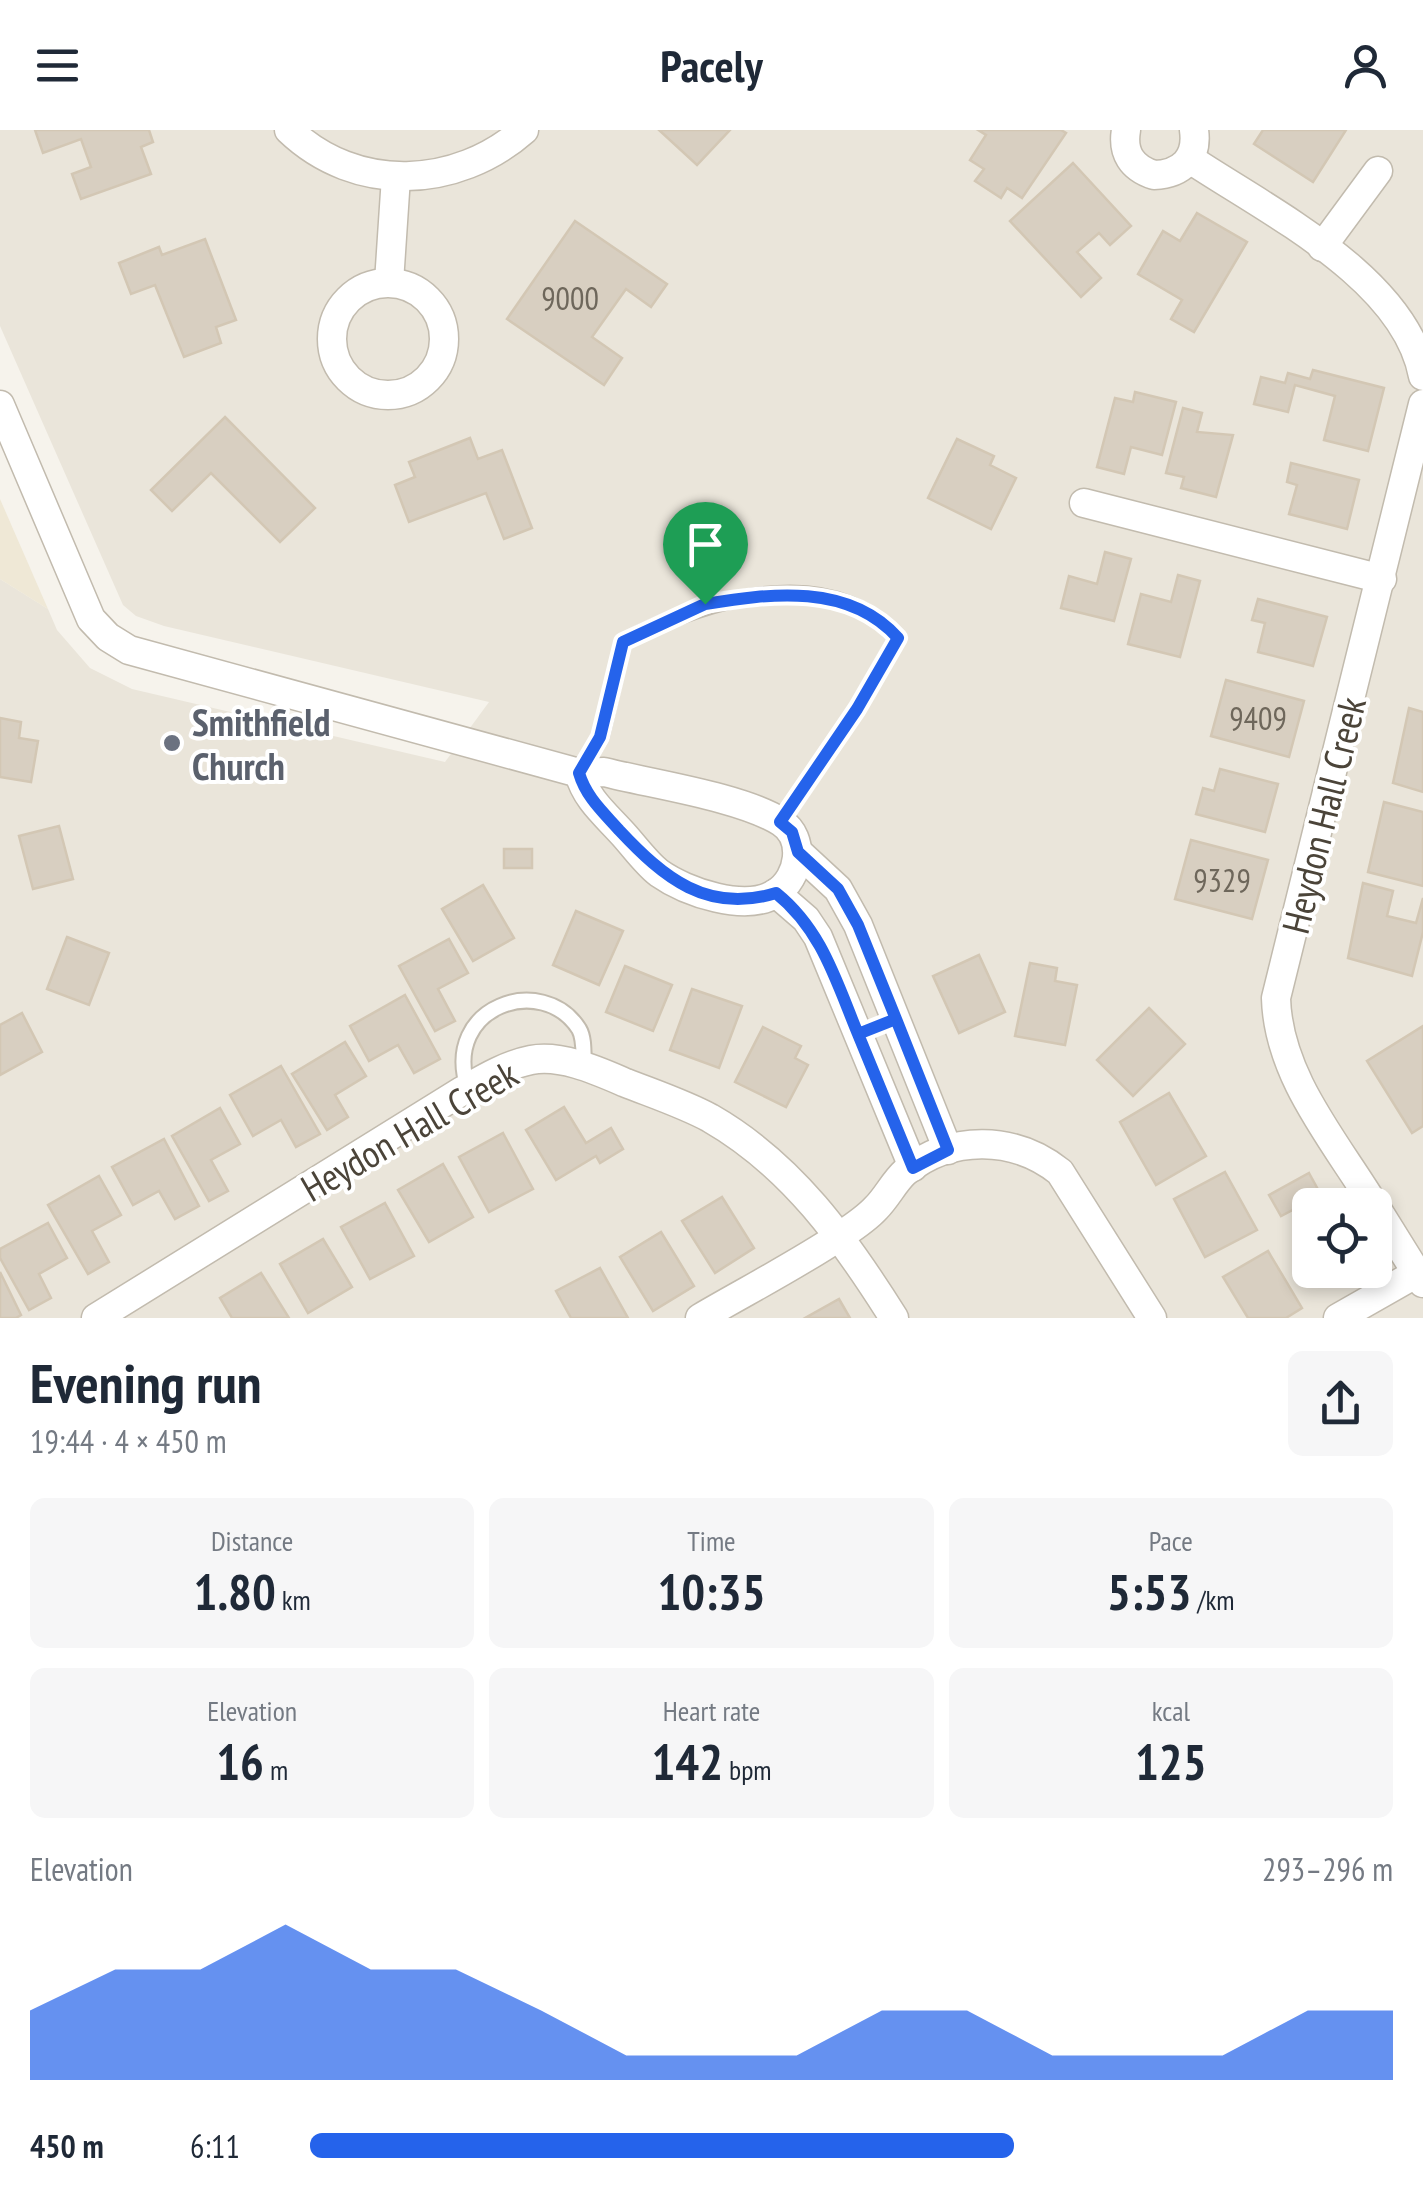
<!DOCTYPE html>
<html lang="en">
<head>
<meta charset="utf-8">
<style>
	:root { --surface:#fff; --page:#f6f6f7; --text:#1f2937; --muted:#747a83; --accent:#2563eb }
	body { margin:0; font-family:"PT Sans Narrow",sans-serif; background:var(--page); color:var(--text); height:100vh; display:flex; flex-direction:column; font-size:38px; white-space:nowrap }
	* { box-sizing:border-box; margin:0 }
	p { font-size:32px; color:var(--muted) }
	.icon { flex:none; width:55px; height:55px; fill:none; stroke:currentColor; stroke-width:2; stroke-linecap:round; stroke-linejoin:round }
	.map { position:relative; height:1188px; overflow:hidden }
	.side { display:flex; flex-direction:column; background:var(--surface); flex:1 }
	.side>* { flex:none }
	.buttons { position:absolute; left:1292px; top:1058px; display:grid; gap:20px }
	.buttons a { display:grid; place-items:center; width:100px; height:100px; border-radius:15px; background:var(--surface); box-shadow:0 5px 15px #0003; font-size:50px }
	.pin { position:absolute; display:grid; place-items:center; width:85px; height:85px; color:#fff; margin:-102px -42px; border-radius:50% 50% 50% 0; rotate:-45deg; box-shadow:0 0 10px #0007 }
	.pin .icon { rotate:45deg }
	.round { display:grid; place-items:center; flex:none; width:105px; height:105px; border-radius:15px; background:var(--page) }
	.head { display:flex; align-items:center; justify-content:space-between; height:170px; padding:0 30px }
	h1 { font-size:55px; font-weight:600; line-height:75px }
	.stats { display:grid; grid-template-columns:repeat(3,1fr); gap:15px; height:170px; padding:10px 30px }
	.stats div { display:grid; align-content:center; border-radius:15px; background:var(--page); text-align:center }
	.stats b { font-size:50px; font-weight:600 }
	.stats small { font-size:28px; font-weight:400 }
	.stats p { font-size:28px }
	.chart { height:280px; padding:20px 30px }
	.chart p { display:flex; justify-content:space-between }
	.chart svg { width:100%; height:180px; margin-top:10px; fill:var(--accent); opacity:.7 }
	ul { padding:0 30px; list-style:none; font-size:32px }
	li { display:grid; grid-template-columns:160px 120px 1fr; align-items:center; height:75px }
	li i { height:25px; border-radius:12px; background:var(--accent) }
	header { display:flex; justify-content:space-between; align-items:center; height:130px; padding:0 30px; background:var(--surface); font-size:45px; font-weight:600 }
	.map>svg:first-child { display:block }
	.residential { fill:#eae5da; fill-rule:evenodd }
	.education { fill:#efe8d6 }
	.building { fill:#d8cfc1; stroke:#d3c7b4; stroke-width:2.5 }
	.lines { fill:none; stroke-linecap:round; stroke-linejoin:round }
	.service-casing { stroke:#c2bbae; stroke-width:18 }
	.minor-casing { stroke:#c2bbae; stroke-width:31 }
	.service { stroke:#fff; stroke-width:14 }
	.minor { stroke:#fff; stroke-width:28 }
	.route-casing { stroke:#fff; stroke-width:20 }
	.route { stroke:#2563eb; stroke-width:12 }
	.worship-dot { fill:#6b7280; stroke:#fff; stroke-width:4 }
	.labels { text-anchor:middle; dominant-baseline:central; stroke-width:8; stroke-linejoin:round; paint-order:stroke }
	.number-label { font-size:32px; fill:#6e675b }
	.worship-label { font-size:38px; font-weight:bold; fill:#5b616d; stroke:#fff; text-anchor:start }
	.street-label { font-size:38px; fill:#4b4439; stroke:#fff }
</style>
</head>
<body>
<header><svg class="icon" aria-label="menu" viewBox="0 0 24 24"><path d="M4 6h16M4 12h16M4 18h16"/></svg>Pacely<svg class="icon" aria-label="person" viewBox="0 0 24 24"><circle cx="12" cy="8" r="4"/><path d="M4 21q1-7 8-7t8 7"/></svg></header>
<div class="map">
<svg width="1423" height="1188" viewBox="0 0 1423 1188">
	<rect width="100%" height="100%" fill="#f6f3ec"/>
	<path class="residential" d="M0 0H1423V1188H0V449L48 479 57 500 90 538 132 559 445 632 489 572 164 496 136 486 123 475 0 196ZM1310 1075H1375V1140H1310Z"/>
	<polygon class="education" points="0,369 48,479 0,449"/>
	<g class="building">
		<polygon points="35,0 149,0 153,12 141,17 151,44 81,69 72,44 91,37 81,9 43,23"/>
		<polygon points="659,0 730,0 697,35"/>
		<polygon points="978,0 1061,0 1066,3 1022,68 1007,58 1001,68 975,51 984,39 970,30 986,5"/>
		<polygon points="1263,0 1346,0 1313,52 1254,14"/>
		<polygon points="1073,33 1131,96 1110,115 1099,103 1077,122 1101,148 1081,167 1010,91"/>
		<polygon points="1197,83 1247,112 1194,202 1171,189 1182,170 1138,144 1163,101 1180,111"/>
		<polygon points="575,91 667,154 651,177 626,159 592,207 622,228 604,255 507,189"/>
		<polygon points="205,109 236,190 216,197 221,213 184,227 155,155 131,164 119,133 159,117 162,125"/>
		<polygon points="1313,240 1384,258 1368,321 1324,310 1335,266 1295,255 1288,282 1254,274 1261,247 1285,253 1288,243 1310,249"/>
		<polygon points="1135,262 1176,272 1162,325 1131,317 1124,344 1097,337 1115,268 1133,272"/>
		<polygon points="1183,278 1202,283 1197,302 1233,305 1216,367 1181,358 1184,347 1166,343"/>
		<polygon points="225,287 315,378 280,412 211,343 172,381 151,360"/>
		<polygon points="470,308 478,329 502,320 532,398 504,409 486,363 409,392 395,355 415,347 409,332"/>
		<polygon points="957,309 994,326 990,335 1016,348 991,399 928,368"/>
		<polygon points="1291,333 1359,350 1347,399 1289,384 1297,355 1287,352"/>
		<polygon points="1105,422 1131,429 1114,491 1061,478 1069,446 1097,454"/>
		<polygon points="1178,445 1200,451 1180,527 1128,514 1141,464 1171,472"/>
		<polygon points="1258,469 1327,487 1313,536 1258,522 1265,493 1252,490"/>
		<polygon points="1226,550 1304,571 1289,627 1211,606"/>
		<polygon points="1409,578 1423,582 1423,662 1393,653"/>
		<polygon points="0,588 21,592 19,608 38,611 31,652 0,647"/>
		<polygon points="1220,639 1278,654 1265,702 1196,684 1203,658 1214,661"/>
		<polygon points="1384,672 1423,682 1423,756 1368,742"/>
		<polygon points="59,696 73,749 33,759 19,706"/>
		<polygon points="1191,710 1268,730 1252,789 1175,769"/>
		<rect x="504" y="719" width="28" height="19"/>
		<polygon points="1363,753 1393,761 1387,786 1416,793 1423,768 1423,802 1412,846 1348,828"/>
		<polygon points="483,755 514,808 473,831 442,779"/>
		<polygon points="576,781 623,801 599,855 553,835"/>
		<polygon points="67,807 109,823 89,875 47,859"/>
		<polygon points="449,809 468,843 438,859 455,891 435,901 399,836"/>
		<polygon points="979,825 1005,882 959,903 933,846"/>
		<polygon points="1030,833 1057,838 1055,851 1077,855 1065,915 1015,906"/>
		<polygon points="625,836 672,855 653,901 606,882"/>
		<polygon points="692,859 742,876 719,938 670,920"/>
		<polygon points="405,865 440,929 414,943 398,915 369,931 350,896"/>
		<polygon points="1149,878 1185,914 1133,966 1097,930"/>
		<polygon points="22,883 42,922 0,945 0,895"/>
		<polygon points="1423,896 1423,996 1412,1003 1367,931"/>
		<polygon points="763,897 801,916 795,928 808,935 786,977 735,952"/>
		<polygon points="345,912 366,946 335,965 348,987 327,1000 292,944"/>
		<polygon points="281,936 320,1004 296,1017 281,990 253,1006 230,965"/>
		<polygon points="1169,963 1206,1026 1156,1055 1120,992"/>
		<polygon points="564,977 586,1013 611,998 623,1019 600,1033 596,1026 556,1050 526,1000"/>
		<polygon points="220,978 240,1014 211,1030 228,1061 209,1071 172,1006"/>
		<polygon points="503,1003 533,1059 489,1082 459,1027"/>
		<polygon points="164,1009 199,1076 175,1089 159,1061 133,1075 112,1037"/>
		<polygon points="443,1034 473,1087 429,1112 398,1060"/>
		<polygon points="1225,1042 1257,1100 1205,1127 1174,1069"/>
		<polygon points="1309,1043 1321,1065 1281,1086 1269,1065"/>
		<polygon points="99,1046 121,1085 92,1101 109,1132 88,1144 48,1075"/>
		<polygon points="722,1067 754,1118 715,1143 682,1091"/>
		<polygon points="385,1073 414,1126 370,1149 341,1097"/>
		<polygon points="48,1093 67,1128 39,1144 51,1168 29,1180 0,1128 0,1119"/>
		<polygon points="661,1102 694,1156 653,1181 620,1127"/>
		<polygon points="323,1109 352,1157 308,1183 280,1134"/>
		<polygon points="1268,1121 1302,1178 1286,1188 1248,1188 1223,1147"/>
		<polygon points="600,1138 628,1188 571,1188 556,1161"/>
		<polygon points="0,1142 21,1185 16,1188 0,1188"/>
		<polygon points="261,1143 289,1188 232,1188 220,1168"/>
		<polygon points="839,1169 850,1188 805,1188"/>
	</g>
	<g class="lines">
		<defs>
			<g id="service">
				<path d="M580 642 601 607 623 512C702 471 828 429 897 508L857 579 781 692"/>
				<polyline points="858,904 896,889"/>
				<path d="M468 958C441 876 543 842 579 899 585 909 583 926 584 938"/>
			</g>
			<g id="minor">
				<path d="M289 0C356 64 457 59 524 0"/>
				<path d="M1126 0C1122 23 1132 38 1154 45 1182 44 1198 28 1194 0"/>
				<path d="M1190 29C1268 81 1405 148 1423 246"/>
				<polyline points="1322,117 1378,41"/>
				<polyline points="389,152 396,47"/>
				<circle cx="388" cy="209" r="56"/>
				<path d="M0 275 91 489 108 507 129 520 579 643 604 642C651 654 742 667 781 692 806 708 800 748 776 763 746 783 686 762 659 743 646 733 634 716 623 704 605 684 586 669 579 643"/>
				<polyline points="1084,373 1382,449"/>
				<polyline points="798,722 838,759 858,795 948,1020"/>
				<polyline points="776,763 806,789 818,807 913,1037"/>
				<path d="M1374 1075C1335 1011 1278 946 1276 868L1423 274"/>
				<polyline points="1375,1076 1423,1153"/>
				<path d="M96 1188 462 961C483 949 506 935 531 930 561 924 598 941 626 953 654 964 684 974 710 988 792 1035 845 1110 894 1188"/>
				<path d="M700 1188C746 1161 795 1136 840 1106 852 1098 866 1089 876 1078 887 1067 894 1052 905 1042 951 1004 1015 1006 1060 1042L1152 1188"/>
				<polyline points="1338,1188 1417,1143"/>
			</g>
		</defs>
		<use href="#service" class="service-casing"/>
		<use href="#minor" class="minor-casing"/>
		<use href="#service" class="service"/>
		<use href="#minor" class="minor"/>
	</g>
	<g class="lines">
		<defs>
			<path id="route" d="M705 474 623 512 600 607 579 643C586 667 603 682 619 700 664 748 707 784 776 763 822 800 836 851 858 904L896 889 948 1020 913 1038 858 904 896 889 858 795 838 759 798 722 792 702 780 692 857 579 898 508C849 453 771 463 705 474"/>
		</defs>
		<use href="#route" class="route-casing"/>
		<use href="#route" class="route"/>
	</g>
	<circle class="worship-dot" cx="172" cy="613" r="10"/>
	<g class="labels">
		<g class="number-label">
			<text x="570" y="168">9000</text>
			<text x="1258" y="588">9409</text>
			<text x="1222" y="750">9329</text>
		</g>
		<g class="worship-label">
			<text x="192" y="591">Smithfield<tspan x="192" dy="44">Church</tspan></text>
		</g>
		<g class="street-label">
			<text transform="translate(1323 685) rotate(-76)">Heydon Hall Creek</text>
			<text transform="translate(409 1000) rotate(-30)">Heydon Hall Creek</text>
		</g>
	</g>
</svg>
<div class="buttons">
<a><svg class="icon" aria-label="locate" viewBox="0 0 24 24"><circle cx="12" cy="12" r="6"/><path d="M12 2v4M12 18v4M2 12h4M18 12h4"/></svg></a>
</div>
<div class="pin" style="left:705px;top:474px;background:#1e9e55"><svg class="icon" aria-label="arrive" viewBox="0 0 24 24"><path d="M6 21V4h12l-3 4 3 4H6"/></svg></div>
</div>
<section class="side">
<div class="head"><div><h1>Evening run</h1><p>19:44 · 4 × 450 m</p></div><a class="round"><svg class="icon" aria-label="share" viewBox="0 0 24 24"><path d="M12 15V3M7 8l5-5 5 5M5 13v7h14v-7"/></svg></a></div>
<div class="stats">
<div><p>Distance</p><b>1.80<small> km</small></b></div>
<div><p>Time</p><b>10:35</b></div>
<div><p>Pace</p><b>5:53<small> /km</small></b></div>
</div>
<div class="stats">
<div><p>Elevation</p><b>16<small> m</small></b></div>
<div><p>Heart rate</p><b>142<small> bpm</small></b></div>
<div><p>kcal</p><b>125</b></div>
</div>
<div class="chart"><p><span>Elevation</span>293–296 m</p>
<svg viewBox="0 0 160 44" preserveAspectRatio="none"><path d="M0 44V27L10 17L20 17L30 6L40 17L50 17L60 27L70 38L80 38L90 38L100 27L110 27L120 38L130 38L140 38L150 27L160 27V44z"/></svg>
</div>
<ul>
<li><b>450 m</b>6:11<i style="width:65%"></i></li>
</ul>
</section>
</body>
</html>
